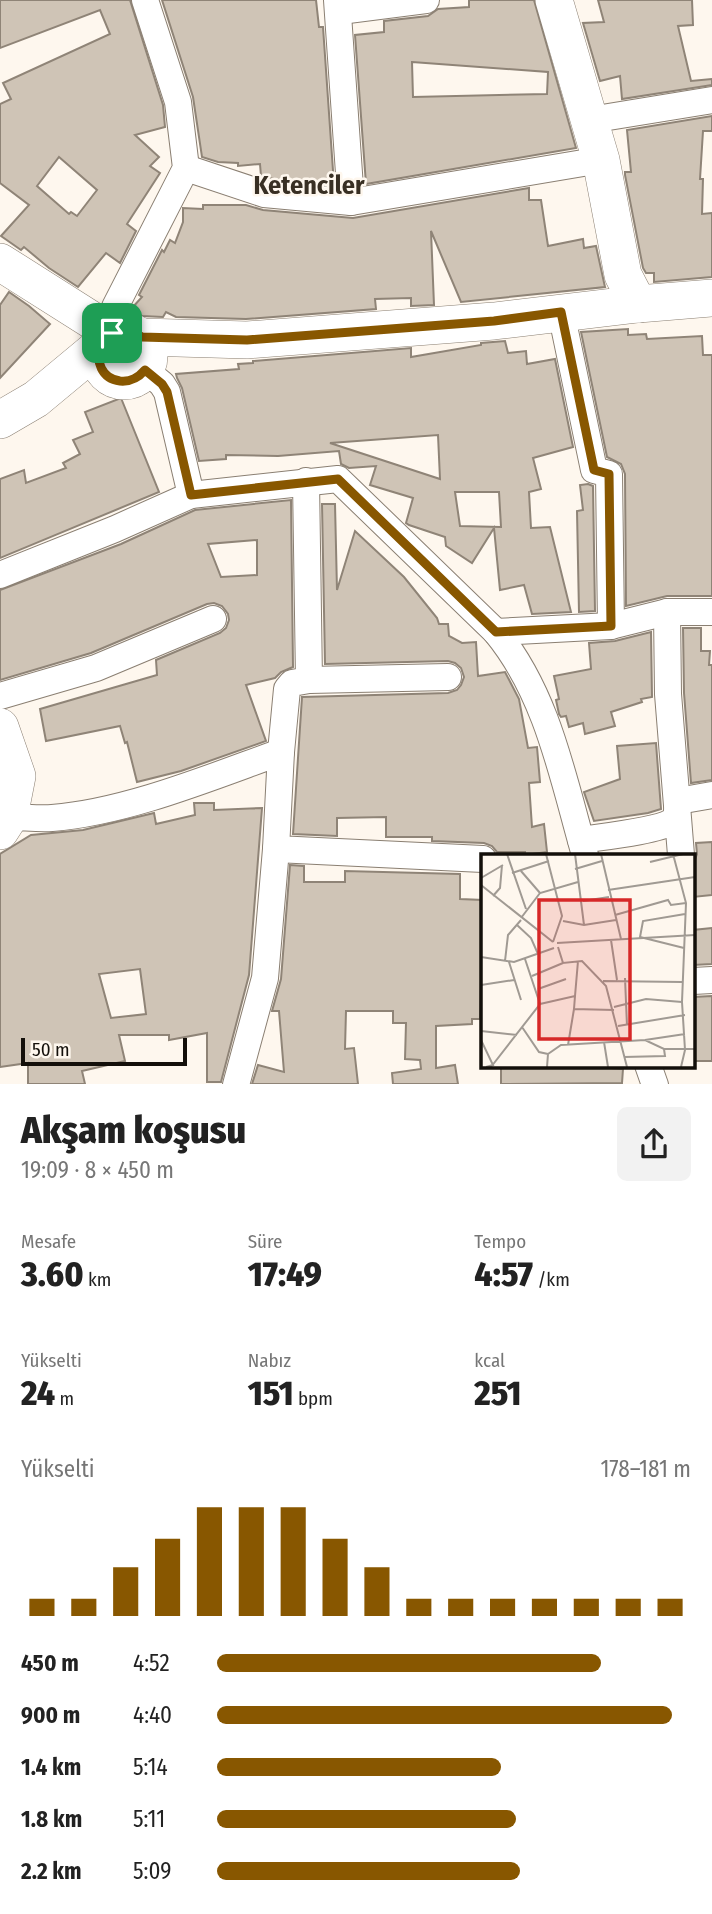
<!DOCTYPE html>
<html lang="tr">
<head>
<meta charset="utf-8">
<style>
	:root { --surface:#fff; --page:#f2f2f2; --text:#222; --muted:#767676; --accent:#885700 }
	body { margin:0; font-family:"Fira Sans Condensed",sans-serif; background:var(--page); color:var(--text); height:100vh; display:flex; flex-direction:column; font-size:26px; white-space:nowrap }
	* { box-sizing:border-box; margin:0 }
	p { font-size:23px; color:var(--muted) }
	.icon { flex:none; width:38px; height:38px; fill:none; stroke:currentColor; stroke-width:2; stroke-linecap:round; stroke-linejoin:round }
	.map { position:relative; height:1084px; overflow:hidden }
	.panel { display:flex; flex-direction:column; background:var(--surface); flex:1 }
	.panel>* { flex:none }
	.scale { position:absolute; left:21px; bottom:18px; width:166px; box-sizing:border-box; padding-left:7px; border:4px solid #130f0a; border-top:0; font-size:19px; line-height:24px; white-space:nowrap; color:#130f0a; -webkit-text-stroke:5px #fef7ee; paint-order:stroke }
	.pin { position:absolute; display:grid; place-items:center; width:60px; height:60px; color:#fff; margin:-30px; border-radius:14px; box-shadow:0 4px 10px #0006 }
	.round { display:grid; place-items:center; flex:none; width:74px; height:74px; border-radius:10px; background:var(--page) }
	.overview { display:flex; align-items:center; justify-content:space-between; height:119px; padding:0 21px }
	h1 { font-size:38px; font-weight:800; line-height:52px }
	.stats { display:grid; grid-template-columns:repeat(3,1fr); gap:10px; height:119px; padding:7px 21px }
	.stats div { display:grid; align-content:center }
	.stats b { font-size:35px; font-weight:800 }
	.stats small { font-size:19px; font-weight:400 }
	.stats p { font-size:19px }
	.chart { height:196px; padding:14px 21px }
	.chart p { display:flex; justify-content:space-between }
	.chart svg { width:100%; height:126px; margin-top:7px; stroke:var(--accent); stroke-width:6 }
	ul { padding:0 21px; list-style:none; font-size:23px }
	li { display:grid; grid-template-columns:112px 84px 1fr; align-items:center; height:52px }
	li i { height:18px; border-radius:9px; background:var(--accent) }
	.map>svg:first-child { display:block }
	.building { fill:#cfc4b6; stroke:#8f8477; stroke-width:2; fill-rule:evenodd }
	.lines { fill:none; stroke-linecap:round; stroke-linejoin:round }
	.street-casing { stroke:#8a7f72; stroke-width:28 }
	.secondary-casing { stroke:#8a7f72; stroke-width:38 }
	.street { stroke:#fff; stroke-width:26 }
	.secondary { stroke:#fff; stroke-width:37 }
	.route-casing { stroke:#fff; stroke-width:14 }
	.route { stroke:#885700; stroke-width:9 }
	.labels { text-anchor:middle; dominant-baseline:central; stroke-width:5; stroke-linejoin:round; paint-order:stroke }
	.district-label { font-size:26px; font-weight:bold; fill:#382f23; stroke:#fef7ee }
	.inset-road { fill:none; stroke:#a09a93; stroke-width:2 }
	.view { fill:#d62828; fill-opacity:0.15; stroke:#d62828; stroke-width:3.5 }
	.inset-edge { fill:none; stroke:#130f0a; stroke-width:3.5 }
</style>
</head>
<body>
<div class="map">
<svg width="712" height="1085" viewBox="0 0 712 1085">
	<rect width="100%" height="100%" fill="#fef7ee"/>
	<g class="building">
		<path d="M0 0H130L163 105 165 127 135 135 159 157 150 166 160 173 127 224 136 231 120 263 106 253 78 287 49 268 24 247 21 250 1 236 29 205 0 183V104L11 99 3 83 110 34 100 10 0 48ZM59 157 97 190 77 216 71 212 69 214 37 186Z"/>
		<polygon points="162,0 316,0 319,27 323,27 334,185 267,178 261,176 260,164 238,166 238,163 218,162 202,157 193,97"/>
		<path d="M469 0H534L576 148 366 184 355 35 384 32V21L428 16 438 9 469 7ZM412 62 548 72 547 94 413 97Z"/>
		<polygon points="598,0 692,0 693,25 678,26 691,81 712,79 712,85 622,99 620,76 600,81 583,23 604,22"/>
		<polygon points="712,116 712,131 703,131 700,179 703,179 702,214 712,213 712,277 654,282 654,273 646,273 643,268 625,175 625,172 631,172 627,130"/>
		<polygon points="529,188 529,200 541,200 548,246 583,239 584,248 596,246 605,287 461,302 431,231 434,305 411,306 411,298 375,299 376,309 246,319 176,317 166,312 163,317 142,316 132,308 142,297 139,295 162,250 164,252 170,240 175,243 183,222 183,208 203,209 203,205 246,205 263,210 353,218"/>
		<polygon points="9,292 29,306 50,324 0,378 0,305"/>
		<polygon points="628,329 628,335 646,334 647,339 702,336 703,355 712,355 712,596 667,596 626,606 625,474 621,464 607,457 581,332"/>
		<path d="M505 341 508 353 526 351 527 364 555 359 573 447 533 458 541 489 529 492 531 528 550 527 571 612 532 614 524 585 500 590 494 528 472 563 446 546 445 537 409 525 406 523 413 498 370 485 376 466 349 468 341 464 339 451 278 456 226 455V459L199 461 182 388 177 378 176 374 239 369 238 364 253 363V361L411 348V357L481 345V343ZM438 435 440 479 330 443ZM455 492H499L501 527 460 526Z"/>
		<polygon points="121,398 159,492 0,558 0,479 24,470 26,483 66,468 63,463 80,454 73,440 93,432 85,412"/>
		<polygon points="588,484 593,486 595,611 579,612 577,511 583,510 580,485"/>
		<path d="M291 500 293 667 281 672 275 678 246 685 266 741 181 771 137 782 127 742 125 743 120 726 46 741 40 709 157 675 156 660 220 633 226 628 229 620 228 614 222 606 214 603 207 604 91 653 0 680V590L121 544 195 510ZM257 540V575L221 577 208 544Z"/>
		<polygon points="322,504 335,504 337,590 355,531 404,577 437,618 439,624 448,624 449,636 462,643 476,642 478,676 505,672 519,699 528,748 537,747 540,782 529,783 532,827 544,824 547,852 525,855 525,852 497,852 492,846 484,843 432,841 432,837 386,837 386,817 337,818 337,836 293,834 302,697 448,693 457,690 461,685 464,677 461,668 455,663 448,661 325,664"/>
		<polygon points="683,628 701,628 701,651 710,651 709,665 712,665 712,780 691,783 684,693"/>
		<polygon points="651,632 652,697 641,699 642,702 611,712 615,726 585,734 583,723 569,727 566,716 561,717 559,714 556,700 559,699 554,676 591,669 589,643 615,641"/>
		<polygon points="656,743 661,809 648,813 594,821 584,792 620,779 617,746"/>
		<path d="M194 803H214V810L262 808 249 975 221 1082H207V1033L169 1040V1035H119L125 1061 82 1071 85 1084H28V1063L0 1067V854L31 835 83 830 154 813 156 824 195 815ZM140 969 146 1014 111 1018 99 974Z"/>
		<polygon points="712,842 712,895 693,897 693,865 697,854 696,843"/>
		<polygon points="290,865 304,866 304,882 345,882 345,871 460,874 460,899 483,900 480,1019 472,1019 472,1024 436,1026 436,1068 455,1065 458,1084 393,1084 392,1073 421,1069 420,1060 405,1059 406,1023 393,1023 393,1011 346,1011 345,1049 354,1048 358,1084 252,1084 258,1065 284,1072 279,1011 272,1011 281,979"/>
		<polygon points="712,928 712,964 693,965 693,930"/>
		<polygon points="712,996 712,1061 693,1061 693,997"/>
		<polygon points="501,1065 568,1065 623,1069 622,1083 501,1084"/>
	</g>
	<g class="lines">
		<defs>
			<g id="street">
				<polyline points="337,0 351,202"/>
				<polyline points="340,11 426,0"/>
				<polyline points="590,120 712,100"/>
				<polyline points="186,168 264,194 351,202 601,160"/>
				<polyline points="561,312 594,470 609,474 611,626"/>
				<polyline points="112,333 115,307 186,168 178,102 145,0"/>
				<path d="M145 370 162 384 167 392 191 495 338 479 496 632C548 695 563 779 585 855"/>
				<polyline points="0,575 115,529 191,495"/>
				<polyline points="667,612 668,694 681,855"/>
				<polyline points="496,632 611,626 667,612 712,612"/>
				<polyline points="309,680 448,677"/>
				<polyline points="0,696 96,668 213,619"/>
				<polyline points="281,752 287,689 292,683 309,680 306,481"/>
				<path d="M9 817C23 817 38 819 52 818 127 812 211 777 281 752L276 849 483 859"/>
				<path d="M581 840C600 837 657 831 671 822 678 818 677 809 678 801L712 795"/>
				<polyline points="693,981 712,980"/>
				<polyline points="648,1065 655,1085"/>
				<polyline points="236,1085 265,978 276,849"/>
			</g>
			<g id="secondary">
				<polyline points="554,0 601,160 623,275 638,304"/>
				<polyline points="0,262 112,333"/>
				<circle cx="124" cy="356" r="25"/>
				<polyline points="142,337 247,340 494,321 638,304 712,298"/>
				<polyline points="0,420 36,399 101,345"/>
				<polyline points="0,727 17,776 9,817 0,831"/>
			</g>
		</defs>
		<use href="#street" class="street-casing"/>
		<use href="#secondary" class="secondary-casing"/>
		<use href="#street" class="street"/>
		<use href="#secondary" class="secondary"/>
	</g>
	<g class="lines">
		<defs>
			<path id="route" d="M561 312 594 470 609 474 611 626 496 632 338 479 191 495 167 392 162 384 145 370C138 378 131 382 120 381 82 376 99 310 142 337L247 340 494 321Z"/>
		</defs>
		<use href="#route" class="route-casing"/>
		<use href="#route" class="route"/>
	</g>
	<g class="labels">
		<g class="district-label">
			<text x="309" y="185">Ketenciler</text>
		</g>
	</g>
	<g transform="translate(481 854)">
		<rect width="214" height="214" fill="#fef7ee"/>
		<path class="inset-road" d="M26 0 45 55M65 0 81 62 72 88M94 0 103 71M120 0 140 85M192 0 205 49 201 148 204 196 200 213M169 8 202 0M94 15 121 7M40 17 59 39M31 19 68 7M0 24 22 11M0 31 72 88M127 36 214 23M12 42 19 34 21 11M102 47 128 43M134 61 187 46 190 51 205 49M40 64 59 39 97 28M82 67 103 71 135 66M36 71 50 84 57 100M130 86 136 126M76 89 214 81M77 93 82 109 101 107 125 132 146 213M203 94 159 83 162 67 204 60M0 103 33 108 73 94M24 107 27 81 40 66M28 108 40 146M51 122 82 109M144 124 146 172M122 127 201 128M0 131 33 126M57 135 85 125M94 142 97 107M59 150 94 142 93 155 133 156M133 153 165 145 201 148M137 172 204 161M41 173 58 198 67 200M0 177 36 181M0 186 12 211 5 213M164 186 204 180M123 188 127 213M87 191 93 155M143 203 184 202 183 195M10 213 59 150 44 105M66 213 67 200 80 191 164 186 183 195H214"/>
		<path class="view" d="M58 46H149V185H58Z"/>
		<rect width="214" height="214" class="inset-edge"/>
	</g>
</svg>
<div class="scale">50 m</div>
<div class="pin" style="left:112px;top:333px;background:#1e9e55"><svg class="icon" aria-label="arrive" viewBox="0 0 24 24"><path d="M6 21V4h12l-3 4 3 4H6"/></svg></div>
</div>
<section class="panel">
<div class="overview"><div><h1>Akşam koşusu</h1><p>19:09 · 8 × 450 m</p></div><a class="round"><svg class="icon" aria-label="share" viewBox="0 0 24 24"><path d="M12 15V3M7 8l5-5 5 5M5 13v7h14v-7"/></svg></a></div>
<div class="stats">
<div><p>Mesafe</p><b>3.60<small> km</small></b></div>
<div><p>Süre</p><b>17:49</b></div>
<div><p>Tempo</p><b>4:57<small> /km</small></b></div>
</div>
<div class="stats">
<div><p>Yükselti</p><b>24<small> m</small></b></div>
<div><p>Nabız</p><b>151<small> bpm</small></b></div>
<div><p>kcal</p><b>251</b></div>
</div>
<div class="chart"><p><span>Yükselti</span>178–181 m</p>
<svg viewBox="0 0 160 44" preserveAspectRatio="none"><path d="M5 44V38M15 44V38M25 44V27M35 44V17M45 44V6M55 44V6M65 44V6M75 44V17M85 44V27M95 44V38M105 44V38M115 44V38M125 44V38M135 44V38M145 44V38M155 44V38"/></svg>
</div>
<ul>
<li><b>450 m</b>4:52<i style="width:81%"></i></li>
<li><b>900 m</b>4:40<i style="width:96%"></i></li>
<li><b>1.4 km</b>5:14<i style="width:60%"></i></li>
<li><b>1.8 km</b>5:11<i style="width:63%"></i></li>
<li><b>2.2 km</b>5:09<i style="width:64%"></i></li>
</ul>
</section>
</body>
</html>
